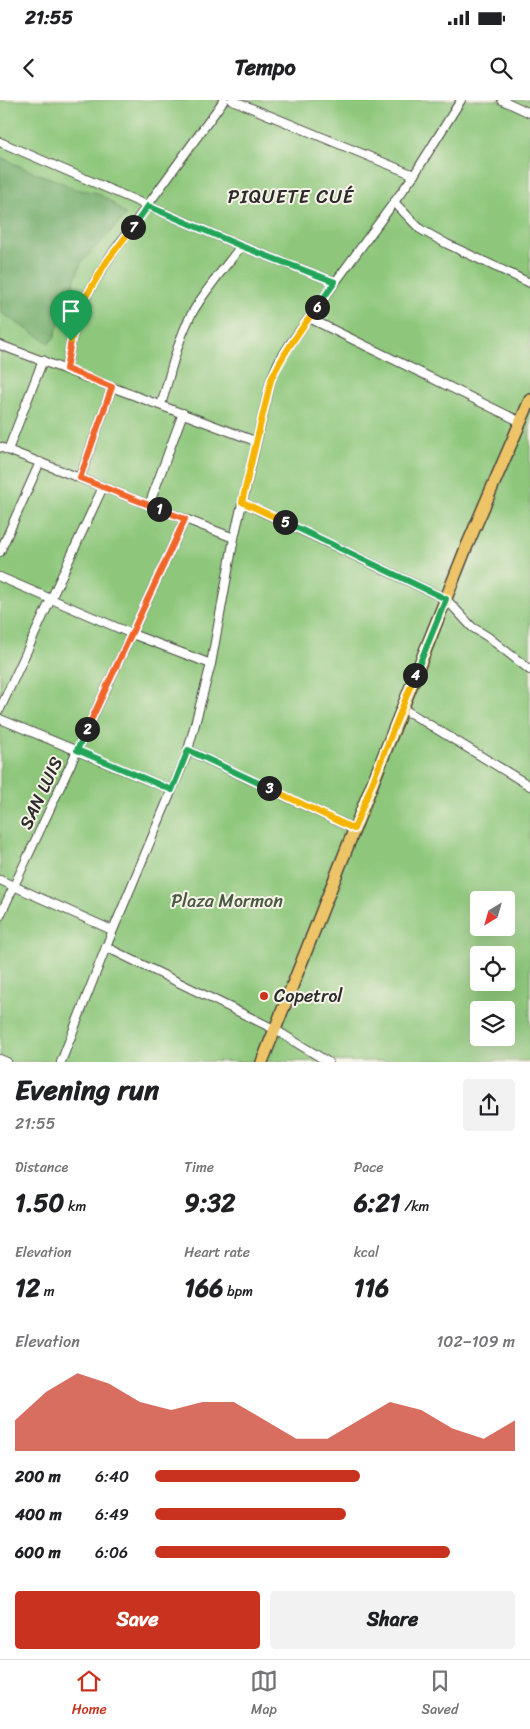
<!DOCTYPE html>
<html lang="en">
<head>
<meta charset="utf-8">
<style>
	:root { --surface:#fff; --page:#f2f2f2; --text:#202124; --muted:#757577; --line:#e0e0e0; --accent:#c8321e }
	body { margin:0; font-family:Sriracha,sans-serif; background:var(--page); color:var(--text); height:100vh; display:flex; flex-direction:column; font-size:19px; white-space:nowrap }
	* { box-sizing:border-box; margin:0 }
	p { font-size:16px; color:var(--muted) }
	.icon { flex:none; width:28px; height:28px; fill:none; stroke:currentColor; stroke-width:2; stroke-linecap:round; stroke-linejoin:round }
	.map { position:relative; height:962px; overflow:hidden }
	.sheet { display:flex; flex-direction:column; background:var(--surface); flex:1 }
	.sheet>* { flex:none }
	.needle { width:32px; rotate:217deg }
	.buttons { position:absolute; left:470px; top:791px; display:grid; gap:10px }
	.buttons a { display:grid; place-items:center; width:45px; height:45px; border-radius:5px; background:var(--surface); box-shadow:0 5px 20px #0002; font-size:25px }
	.pin { position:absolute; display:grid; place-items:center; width:42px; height:42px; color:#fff; margin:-51px -21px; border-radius:50% 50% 50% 0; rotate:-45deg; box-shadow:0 0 5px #0007 }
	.pin .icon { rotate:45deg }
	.km { position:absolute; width:25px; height:25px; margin:-12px; border-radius:50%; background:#222; color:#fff; font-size:14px; line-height:25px; text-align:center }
	.round { display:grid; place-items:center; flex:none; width:52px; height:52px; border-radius:5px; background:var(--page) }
	.overview { display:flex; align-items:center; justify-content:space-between; height:85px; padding:0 15px }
	h1 { font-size:28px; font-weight:700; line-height:38px }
	.stats { display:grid; grid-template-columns:repeat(3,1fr); gap:8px; height:85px; padding:5px 15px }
	.stats div { display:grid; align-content:center }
	.stats b { font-size:25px; font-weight:700 }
	.stats small { font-size:14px; font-weight:400 }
	.stats p { font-size:14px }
	.chart { height:140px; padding:10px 15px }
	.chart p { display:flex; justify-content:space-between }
	.chart svg { width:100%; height:90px; margin-top:5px; fill:var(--accent); opacity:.7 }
	.action { display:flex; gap:10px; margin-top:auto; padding:10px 15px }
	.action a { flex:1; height:58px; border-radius:5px; background:var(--accent); color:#fff; font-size:20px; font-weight:700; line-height:58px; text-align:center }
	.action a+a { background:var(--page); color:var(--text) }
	ul { padding:0 15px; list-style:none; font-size:16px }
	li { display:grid; grid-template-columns:80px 60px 1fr; align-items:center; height:38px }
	li i { height:12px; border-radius:6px; background:var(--accent) }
	.status { display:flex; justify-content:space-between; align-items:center; height:35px; padding:0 25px; background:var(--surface); direction:ltr }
	.status svg { height:14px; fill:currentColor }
	header { display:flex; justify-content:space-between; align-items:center; height:65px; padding:0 15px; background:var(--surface); font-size:22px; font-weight:700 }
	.dock { display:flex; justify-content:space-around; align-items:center; height:70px; border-top:1px solid var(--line); background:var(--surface); font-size:14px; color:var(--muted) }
	.dock a { display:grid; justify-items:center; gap:2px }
	.dock .current { color:var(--accent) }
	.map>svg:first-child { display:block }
	.green { fill:#8ec77b; stroke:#5c7953; fill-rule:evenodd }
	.forest { fill:#72ac6b; stroke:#4e6c4b }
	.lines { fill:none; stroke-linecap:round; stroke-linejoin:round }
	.minor-casing { stroke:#494541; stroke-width:10 }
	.primary-casing { stroke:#494541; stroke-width:14 }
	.minor { stroke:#fff; stroke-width:8 }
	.primary { stroke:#eec469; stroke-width:11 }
	.split-1-casing { stroke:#fff; stroke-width:10 }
	.split-2-casing { stroke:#fff; stroke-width:10 }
	.split-3-casing { stroke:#fff; stroke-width:10 }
	.split-4-casing { stroke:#fff; stroke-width:10 }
	.split-5-casing { stroke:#fff; stroke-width:10 }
	.split-6-casing { stroke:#fff; stroke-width:10 }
	.split-7-casing { stroke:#fff; stroke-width:10 }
	.split-8-casing { stroke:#fff; stroke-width:10 }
	.split-1 { stroke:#f0652b; stroke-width:6 }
	.split-2 { stroke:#f0652b; stroke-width:6 }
	.split-3 { stroke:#22a559; stroke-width:6 }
	.split-4 { stroke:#f5b400; stroke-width:6 }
	.split-5 { stroke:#22a559; stroke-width:6 }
	.split-6 { stroke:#f5b400; stroke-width:6 }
	.split-7 { stroke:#22a559; stroke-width:6 }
	.split-8 { stroke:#f5b400; stroke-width:6 }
	.poi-dot { fill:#c8321e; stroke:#f7f3e8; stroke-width:2 }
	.labels { text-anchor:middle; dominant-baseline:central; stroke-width:4; stroke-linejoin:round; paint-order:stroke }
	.street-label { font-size:18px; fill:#2b2b2b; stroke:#f7f3e8 }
	.park-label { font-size:18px; fill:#495a43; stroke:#f7f3e8 }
	.poi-label { font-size:18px; fill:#2b2b2b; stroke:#f7f3e8; text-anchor:start }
	.neighbourhood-label { font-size:19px; letter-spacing:1px; fill:#2b2b2b; stroke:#f7f3e8 }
</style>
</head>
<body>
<div class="status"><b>21:55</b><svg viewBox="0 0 49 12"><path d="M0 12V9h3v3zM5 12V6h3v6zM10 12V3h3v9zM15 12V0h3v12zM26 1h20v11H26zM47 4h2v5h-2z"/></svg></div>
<header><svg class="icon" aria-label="back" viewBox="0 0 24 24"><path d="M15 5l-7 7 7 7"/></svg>Tempo<svg class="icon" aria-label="search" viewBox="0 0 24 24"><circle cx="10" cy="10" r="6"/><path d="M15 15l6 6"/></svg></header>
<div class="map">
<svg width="530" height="962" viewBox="0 0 530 962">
	<rect width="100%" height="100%" fill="#f7f3e8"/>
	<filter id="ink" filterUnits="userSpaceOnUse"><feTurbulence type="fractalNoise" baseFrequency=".02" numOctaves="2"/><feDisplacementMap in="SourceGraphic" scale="10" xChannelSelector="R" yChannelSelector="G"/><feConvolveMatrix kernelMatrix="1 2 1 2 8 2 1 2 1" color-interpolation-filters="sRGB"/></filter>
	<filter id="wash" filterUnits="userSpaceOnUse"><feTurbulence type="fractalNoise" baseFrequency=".0096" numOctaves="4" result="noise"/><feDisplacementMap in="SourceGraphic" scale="20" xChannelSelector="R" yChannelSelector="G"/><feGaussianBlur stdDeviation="1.12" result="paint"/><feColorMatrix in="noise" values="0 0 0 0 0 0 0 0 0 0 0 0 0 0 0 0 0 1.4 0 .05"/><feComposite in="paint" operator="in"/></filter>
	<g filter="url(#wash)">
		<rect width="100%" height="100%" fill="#f4dbbf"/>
		<path class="green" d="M0 0H530V961L0 962ZM479 800H506V828H479ZM479 855H506V882H479ZM479 910H506V938H479Z"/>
		<polygon class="forest" points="0,57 33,72 61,82 74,89 97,93 110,101 126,115 81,163 54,238 49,243 0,212"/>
	</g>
	<g filter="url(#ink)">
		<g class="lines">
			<defs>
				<g id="minor">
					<polyline points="232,0 414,75"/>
					<polyline points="502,0 530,13"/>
					<polyline points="0,42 241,146 335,182"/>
					<polyline points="394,102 420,129 447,144 530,183"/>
					<polyline points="309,218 521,322"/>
					<polyline points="0,245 255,341"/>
					<polyline points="66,269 71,241 81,205 107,161 224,0"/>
					<path d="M161 305C170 276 176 245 190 217 203 192 224 169 241 146"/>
					<polyline points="0,347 234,438"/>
					<polyline points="8,350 43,260"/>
					<polyline points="80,378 112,287"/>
					<polyline points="242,402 446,499 472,527 488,537 530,570"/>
					<polyline points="149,405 183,313"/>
					<polyline points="0,452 40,362"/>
					<polyline points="0,477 132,534 211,564"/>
					<polyline points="402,608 530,686"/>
					<polyline points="0,609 103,387"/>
					<polyline points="0,619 172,690"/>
					<polyline points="188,650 354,729"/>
					<polyline points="0,780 112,830"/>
					<polyline points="0,816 185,419"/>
					<polyline points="106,847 274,929 328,962"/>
					<polyline points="0,959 7,962"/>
					<polyline points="61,962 106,847 187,654 211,564 234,438 271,280 278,263 290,244 414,75 461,0"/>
				</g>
				<polyline id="primary" points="262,962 466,448 530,300"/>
			</defs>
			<use href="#minor" class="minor-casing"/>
			<use href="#primary" class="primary-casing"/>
			<use href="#minor" class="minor"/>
			<use href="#primary" class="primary"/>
		</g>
	</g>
	<g class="lines" filter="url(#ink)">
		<defs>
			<polyline id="split-1" points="71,241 66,269 112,287 80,378 159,409"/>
			<polyline id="split-2" points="87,629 185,419 159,409"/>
			<polyline id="split-3" points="87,629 77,650 172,690 188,650 269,688"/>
			<polyline id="split-4" points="269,688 354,729 415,575"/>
			<polyline id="split-5" points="285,422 446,499 415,575"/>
			<path id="split-6" d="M285 422 242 402 271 280C283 253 300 231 317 207"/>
			<polyline id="split-7" points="133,127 148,106 241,146 335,182 317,207"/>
			<polyline id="split-8" points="71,241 81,205 107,161 133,127"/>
		</defs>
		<use href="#split-1" class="split-1-casing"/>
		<use href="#split-2" class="split-2-casing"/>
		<use href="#split-3" class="split-3-casing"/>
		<use href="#split-4" class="split-4-casing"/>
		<use href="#split-5" class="split-5-casing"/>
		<use href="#split-6" class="split-6-casing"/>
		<use href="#split-7" class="split-7-casing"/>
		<use href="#split-8" class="split-8-casing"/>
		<use href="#split-1" class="split-1"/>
		<use href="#split-2" class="split-2"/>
		<use href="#split-3" class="split-3"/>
		<use href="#split-4" class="split-4"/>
		<use href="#split-5" class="split-5"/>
		<use href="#split-6" class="split-6"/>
		<use href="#split-7" class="split-7"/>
		<use href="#split-8" class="split-8"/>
	</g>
	<circle class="poi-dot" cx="264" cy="896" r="5"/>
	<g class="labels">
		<g class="street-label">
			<text transform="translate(41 693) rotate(-65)">SAN LUIS</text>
		</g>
		<g class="park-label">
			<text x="227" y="801">Plaza Mormon</text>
		</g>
		<g class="poi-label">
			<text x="274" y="896">Copetrol</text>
		</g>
		<g class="neighbourhood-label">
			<text x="291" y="96">PIQUETE CUÉ</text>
		</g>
	</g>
</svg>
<div class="buttons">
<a><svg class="needle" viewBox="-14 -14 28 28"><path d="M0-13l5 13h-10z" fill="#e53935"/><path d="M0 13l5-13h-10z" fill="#757577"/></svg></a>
<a><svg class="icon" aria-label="locate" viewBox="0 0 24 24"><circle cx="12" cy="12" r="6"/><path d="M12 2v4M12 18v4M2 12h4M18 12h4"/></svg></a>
<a><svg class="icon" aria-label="layers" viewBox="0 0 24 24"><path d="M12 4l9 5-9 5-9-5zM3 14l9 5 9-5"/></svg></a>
</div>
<div class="pin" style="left:71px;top:241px;background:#1e9e55"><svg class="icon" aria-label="arrive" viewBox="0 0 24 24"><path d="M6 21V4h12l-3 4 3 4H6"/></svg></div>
<b class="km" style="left:159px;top:409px">1</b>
<b class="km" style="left:87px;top:629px">2</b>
<b class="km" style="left:269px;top:688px">3</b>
<b class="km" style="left:415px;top:575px">4</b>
<b class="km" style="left:285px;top:422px">5</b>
<b class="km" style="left:317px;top:207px">6</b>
<b class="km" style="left:133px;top:127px">7</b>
</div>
<section class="sheet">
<div class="overview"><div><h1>Evening run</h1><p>21:55</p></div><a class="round"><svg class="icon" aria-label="share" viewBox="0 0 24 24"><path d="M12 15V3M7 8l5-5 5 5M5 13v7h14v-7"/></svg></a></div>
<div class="stats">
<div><p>Distance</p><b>1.50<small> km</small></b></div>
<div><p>Time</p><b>9:32</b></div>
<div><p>Pace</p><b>6:21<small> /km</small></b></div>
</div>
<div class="stats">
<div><p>Elevation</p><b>12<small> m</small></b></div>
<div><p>Heart rate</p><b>166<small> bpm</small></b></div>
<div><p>kcal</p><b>116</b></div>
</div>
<div class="chart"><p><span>Elevation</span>102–109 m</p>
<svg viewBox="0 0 160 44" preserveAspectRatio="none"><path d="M0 44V29L10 15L20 6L30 11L40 20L50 24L60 20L70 20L80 29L90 38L100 38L110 29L120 20L130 24L140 33L150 38L160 29V44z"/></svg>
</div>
<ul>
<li><b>200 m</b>6:40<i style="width:57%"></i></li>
<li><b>400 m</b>6:49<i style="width:53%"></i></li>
<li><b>600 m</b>6:06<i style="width:82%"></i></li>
</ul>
<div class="action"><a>Save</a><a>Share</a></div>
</section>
<nav class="dock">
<a class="current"><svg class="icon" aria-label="home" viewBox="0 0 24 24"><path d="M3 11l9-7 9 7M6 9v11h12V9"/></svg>Home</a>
<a><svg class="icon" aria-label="map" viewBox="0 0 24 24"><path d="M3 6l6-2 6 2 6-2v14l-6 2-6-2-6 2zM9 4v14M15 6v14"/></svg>Map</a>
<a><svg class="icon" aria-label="saved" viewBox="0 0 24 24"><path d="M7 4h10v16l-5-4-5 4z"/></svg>Saved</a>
</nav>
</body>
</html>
